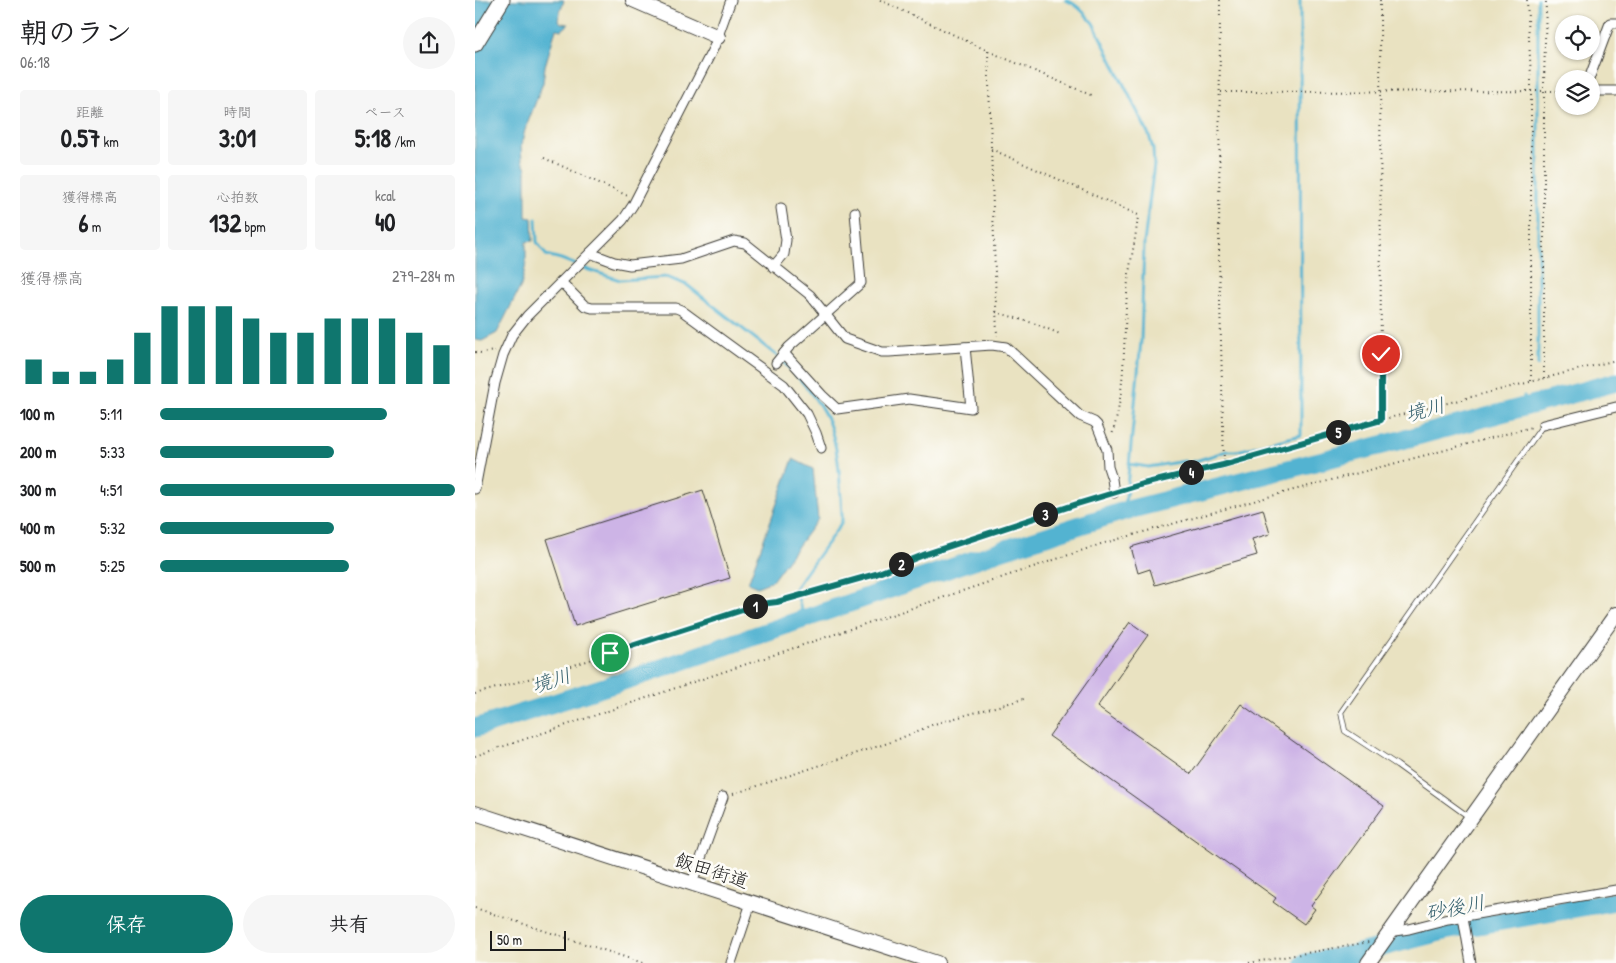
<!DOCTYPE html>
<html lang="ja">
<head>
<meta charset="utf-8">
<style>
	:root { --surface:#fff; --page:#f6f6f6; --text:#202124; --muted:#757577; --accent:#0f766e }
	body { margin:0; font-family:"Patrick Hand","Klee One",sans-serif; background:var(--page); color:var(--text); height:100vh; display:flex; flex-direction:column; font-size:19px; white-space:nowrap }
	* { box-sizing:border-box; margin:0 }
	p { font-size:16px; color:var(--muted) }
	.icon { flex:none; width:28px; height:28px; fill:none; stroke:currentColor; stroke-width:2; stroke-linecap:round; stroke-linejoin:round }
	.map { position:relative; flex:1; overflow:hidden }
	.side { display:flex; flex-direction:column; background:var(--surface); width:475px }
	.side>* { flex:none }
	.buttons { position:absolute; left:1080px; top:15px; display:grid; gap:10px }
	.buttons a { display:grid; place-items:center; width:45px; height:45px; border-radius:50%; background:var(--surface); box-shadow:0 1px 4px #0004; font-size:25px }
	.scale { position:absolute; left:15px; bottom:12px; width:76px; box-sizing:border-box; padding-left:5px; border:2px solid #1c1c1c; border-top:0; font-size:14px; line-height:18px; white-space:nowrap; color:#1c1c1c; -webkit-text-stroke:4px #fdfcf7; paint-order:stroke }
	.pin { position:absolute; display:grid; place-items:center; width:42px; height:42px; color:#fff; margin:-21px; border:2px solid #fff; border-radius:50%; box-shadow:0 1px 5px #0007 }
	.km { position:absolute; width:25px; height:25px; margin:-12px; border-radius:50%; background:#222; color:#fff; font-size:14px; line-height:25px; text-align:center }
	.round { display:grid; place-items:center; flex:none; width:52px; height:52px; border-radius:26px; background:var(--page) }
	.headline { display:flex; align-items:center; justify-content:space-between; height:85px; padding:0 20px }
	h1 { font-size:28px; font-weight:700; line-height:38px }
	.figures { display:grid; grid-template-columns:repeat(3,1fr); gap:8px; height:85px; padding:5px 20px }
	.figures div { display:grid; align-content:center; border-radius:5px; background:var(--page); text-align:center }
	.figures b { font-size:25px; font-weight:700 }
	.figures small { font-size:14px; font-weight:400 }
	.figures p { font-size:14px }
	.chart { height:140px; padding:10px 20px }
	.chart p { display:flex; justify-content:space-between }
	.chart svg { width:100%; height:90px; margin-top:5px; stroke:var(--accent); stroke-width:6 }
	.cta { display:flex; gap:10px; margin-top:auto; padding:10px 20px }
	.cta a { flex:1; height:58px; border-radius:30px; background:var(--accent); color:#fff; font-size:20px; font-weight:700; line-height:58px; text-align:center }
	.cta a+a { background:var(--page); color:var(--text) }
	ul { padding:0 20px; list-style:none; font-size:16px }
	li { display:grid; grid-template-columns:80px 60px 1fr; align-items:center; height:38px }
	li i { height:12px; border-radius:6px; background:var(--accent) }
	main { display:flex; flex:1; min-height:0 }
	.map>svg:first-child { display:block }
	.water { fill:#53b3d1; stroke:#386876 }
	.lines { fill:none; stroke-linecap:round; stroke-linejoin:round }
	.stream { stroke:#53b3d1; stroke-width:3 }
	.river { stroke:#53b3d1; stroke-width:19 }
	.building { fill:#cdb4e6 }
	.lane-casing { stroke:#3b3a35; stroke-width:6 }
	.street-casing { stroke:#3b3a35; stroke-width:11 }
	.secondary-casing { stroke:#3b3a35; stroke-width:16 }
	.primary-casing { stroke:#3b3a35; stroke-width:17 }
	.path { stroke:#3b3a35; stroke-width:2; stroke-dasharray:1 4; stroke-linecap:butt }
	.lane { stroke:#fff; stroke-width:4.5 }
	.street { stroke:#fff; stroke-width:9 }
	.secondary { stroke:#fff; stroke-width:14 }
	.primary { stroke:#fff; stroke-width:15 }
	.route-casing { stroke:#fff; stroke-width:10 }
	.route { stroke:#0f766e; stroke-width:6 }
	.labels { text-anchor:middle; dominant-baseline:central; stroke-width:5; stroke-linejoin:round; paint-order:stroke }
	.street-label { font-size:19px; fill:#1c1c1c; stroke:#fdfcf7 }
	.water-label { font-size:20px; font-style:italic; fill:#35606d; stroke:#fdfcf7 }
</style>
</head>
<body>
<main>
<section class="side">
<div class="headline"><div><h1>朝のラン</h1><p>06:18</p></div><a class="round"><svg class="icon" aria-label="share" viewBox="0 0 24 24"><path d="M12 15V3M7 8l5-5 5 5M5 13v7h14v-7"/></svg></a></div>
<div class="figures">
<div><p>距離</p><b>0.57<small> km</small></b></div>
<div><p>時間</p><b>3:01</b></div>
<div><p>ペース</p><b>5:18<small> /km</small></b></div>
</div>
<div class="figures">
<div><p>獲得標高</p><b>6<small> m</small></b></div>
<div><p>心拍数</p><b>132<small> bpm</small></b></div>
<div><p>kcal</p><b>40</b></div>
</div>
<div class="chart"><p><span>獲得標高</span>279–284 m</p>
<svg viewBox="0 0 160 44" preserveAspectRatio="none"><path d="M5 44V32M15 44V38M25 44V38M35 44V32M45 44V19M55 44V6M65 44V6M75 44V6M85 44V12M95 44V19M105 44V19M115 44V12M125 44V12M135 44V12M145 44V19M155 44V25"/></svg>
</div>
<ul>
<li><b>100 m</b>5:11<i style="width:77%"></i></li>
<li><b>200 m</b>5:33<i style="width:59%"></i></li>
<li><b>300 m</b>4:51<i style="width:100%"></i></li>
<li><b>400 m</b>5:32<i style="width:59%"></i></li>
<li><b>500 m</b>5:25<i style="width:64%"></i></li>
</ul>
<div class="cta"><a>保存</a><a>共有</a></div>
</section>
<div class="map">
<svg width="1141" height="963" viewBox="0 0 1141 963">
	<rect width="100%" height="100%" fill="#fdfcf7"/>
	<filter id="ink" filterUnits="userSpaceOnUse"><feTurbulence type="fractalNoise" baseFrequency=".02" numOctaves="2"/><feDisplacementMap in="SourceGraphic" scale="10" xChannelSelector="R" yChannelSelector="G"/><feConvolveMatrix kernelMatrix="1 2 1 2 8 2 1 2 1" color-interpolation-filters="sRGB"/></filter>
	<filter id="wash" filterUnits="userSpaceOnUse"><feTurbulence type="fractalNoise" baseFrequency=".0096" numOctaves="4" result="noise"/><feDisplacementMap in="SourceGraphic" scale="20" xChannelSelector="R" yChannelSelector="G"/><feGaussianBlur stdDeviation="1.12" result="paint"/><feColorMatrix in="noise" values="0 0 0 0 0 0 0 0 0 0 0 0 0 0 0 0 0 1.4 0 .05"/><feComposite in="paint" operator="in"/></filter>
	<g filter="url(#wash)">
		<rect width="100%" height="100%" fill="#e9e2c1"/>
		<g class="water">
			<polygon points="0,0 89,0 83,19 86,23 94,24 87,30 81,29 70,66 68,83 50,130 46,146 47,161 51,169 51,217 57,218 58,241 51,242 51,264 46,286 22,333 7,341 0,340"/>
			<polygon points="318,459 338,469 343,519 297,581 282,587 273,583"/>
		</g>
		<g class="lines">
			<g class="stream">
				<path d="M591 0C602 4 610 14 618 23L674 135 678 149 679 165 669 243 666 341 651 497 646 512"/>
				<polyline points="1063,0 1063,365"/>
				<path d="M61 219 62 242 71 255 86 259 114 270 145 280 191 277 212 285 301 355C320 373 342 396 353 421 365 450 365 485 367 516V521L363 528 320 588 329 619"/>
				<polyline points="1049,396 1051,406"/>
				<polyline points="654,464 673,467 710,461 714,463 752,451 762,451 826,435 825,0"/>
			</g>
			<g class="river">
				<polyline points="0,728 164,676 522,552 649,511 938,437 1141,382"/>
				<polyline points="830,963 880,954 969,931 1141,901"/>
			</g>
		</g>
		<g id="blocks">
			<g class="building">
				<polygon points="228,490 255,578 100,626 72,539"/>
				<polygon points="788,509 795,534 777,539 782,555 680,585 675,569 663,573 656,547"/>
				<polygon points="655,622 673,635 622,707 716,774 766,704 909,806 836,906 840,909 829,924 798,902 801,898 574,736"/>
			</g>
		</g>
	</g>
	<g filter="url(#ink)">
		<use href="#blocks" fill-opacity="0" stroke="#3b3a35" stroke-width="1"/>
		<g class="lines">
			<defs>
				<polyline id="lane" points="994,817 922,765 870,731 866,712 1068,425"/>
				<g id="street">
					<polyline points="1114,79 1135,23 1141,23"/>
					<polyline points="1116,91 1141,91"/>
					<polyline points="115,253 139,262 155,265 206,259 259,241 270,243 335,295 370,339 407,352 414,352 517,345 531,347 605,416 619,422 622,425 632,450 633,467 637,479 639,493"/>
					<polyline points="298,267 309,254 311,240 306,208"/>
					<polyline points="86,282 110,306 117,308 201,308 206,310 309,385 332,414 341,433 346,448"/>
					<polyline points="309,353 347,395 362,409 434,399 496,408 490,347"/>
					<polyline points="301,363 314,347 386,283 380,212"/>
					<polyline points="1068,425 1141,407"/>
					<polyline points="0,489 20,383 28,355 37,335 52,316 148,220 158,205 239,47 256,0"/>
					<polyline points="217,883 248,797"/>
					<polyline points="988,917 996,963"/>
					<polyline points="914,932 934,929 973,919 1141,890"/>
					<polyline points="256,963 276,903"/>
				</g>
				<g id="secondary">
					<polyline points="158,0 243,37"/>
					<polyline points="0,813 462,963"/>
					<polyline points="893,963 1141,614"/>
				</g>
				<polyline id="primary" points="0,44 27,0"/>
			</defs>
			<use href="#lane" class="lane-casing"/>
			<use href="#street" class="street-casing"/>
			<use href="#secondary" class="secondary-casing"/>
			<use href="#primary" class="primary-casing"/>
			<g class="path">
				<polyline points="405,0 513,51 618,96"/>
				<polyline points="745,0 744,259 749,465"/>
				<polyline points="905,0 906,420"/>
				<polyline points="1052,0 1056,77 1056,382"/>
				<polyline points="513,51 522,336"/>
				<polyline points="746,92 1089,91"/>
				<path d="M516 149 663 215C661 241 653 268 652 294 648 341 651 390 637 435"/>
				<polyline points="69,158 153,196"/>
				<polyline points="521,312 561,324 585,334"/>
				<polyline points="0,352 6,353 20,351"/>
				<polyline points="1069,378 1069,83 1071,0"/>
				<polyline points="648,490 749,465 906,420 1141,360"/>
				<polyline points="0,694 78,672 286,604 302,602 401,573 451,555 631,495"/>
				<polyline points="0,756 626,544 800,495 1057,427"/>
				<polyline points="258,794 419,741 459,724 552,698"/>
				<polyline points="0,908 168,963"/>
				<polyline points="774,963 894,942"/>
			</g>
			<use href="#lane" class="lane"/>
			<use href="#street" class="street"/>
			<use href="#secondary" class="secondary"/>
			<use href="#primary" class="primary"/>
		</g>
	</g>
	<g class="lines" filter="url(#ink)">
		<defs>
			<polyline id="route" points="135,653 286,604 302,602 401,574 451,554 602,504 668,484 748,465 906,420 906,354"/>
		</defs>
		<use href="#route" class="route-casing"/>
		<use href="#route" class="route"/>
	</g>
	<g class="labels">
		<g class="street-label">
			<text transform="translate(237 870) rotate(18)">飯田街道</text>
		</g>
		<g class="water-label">
			<text transform="translate(950 409) rotate(-15)">境川</text>
			<text transform="translate(76 680) rotate(-18)">境川</text>
			<text transform="translate(980 907) rotate(-11)">砂後川</text>
		</g>
	</g>
</svg>
<div class="buttons">
<a><svg class="icon" aria-label="locate" viewBox="0 0 24 24"><circle cx="12" cy="12" r="6"/><path d="M12 2v4M12 18v4M2 12h4M18 12h4"/></svg></a>
<a><svg class="icon" aria-label="layers" viewBox="0 0 24 24"><path d="M12 4l9 5-9 5-9-5zM3 14l9 5 9-5"/></svg></a>
</div>
<div class="scale">50 m</div>
<div class="pin" style="left:135px;top:653px;background:#1e9e55"><svg class="icon" aria-label="arrive" viewBox="0 0 24 24"><path d="M6 21V4h12l-3 4 3 4H6"/></svg></div>
<div class="pin" style="left:906px;top:354px;background:#d93025"><svg class="icon" aria-label="check" viewBox="0 0 24 24"><path d="M5 12l5 5 9-10"/></svg></div>
<b class="km" style="left:280px;top:606px">1</b>
<b class="km" style="left:426px;top:564px">2</b>
<b class="km" style="left:570px;top:514px">3</b>
<b class="km" style="left:716px;top:472px">4</b>
<b class="km" style="left:863px;top:432px">5</b>
</div>
</main>
</body>
</html>
